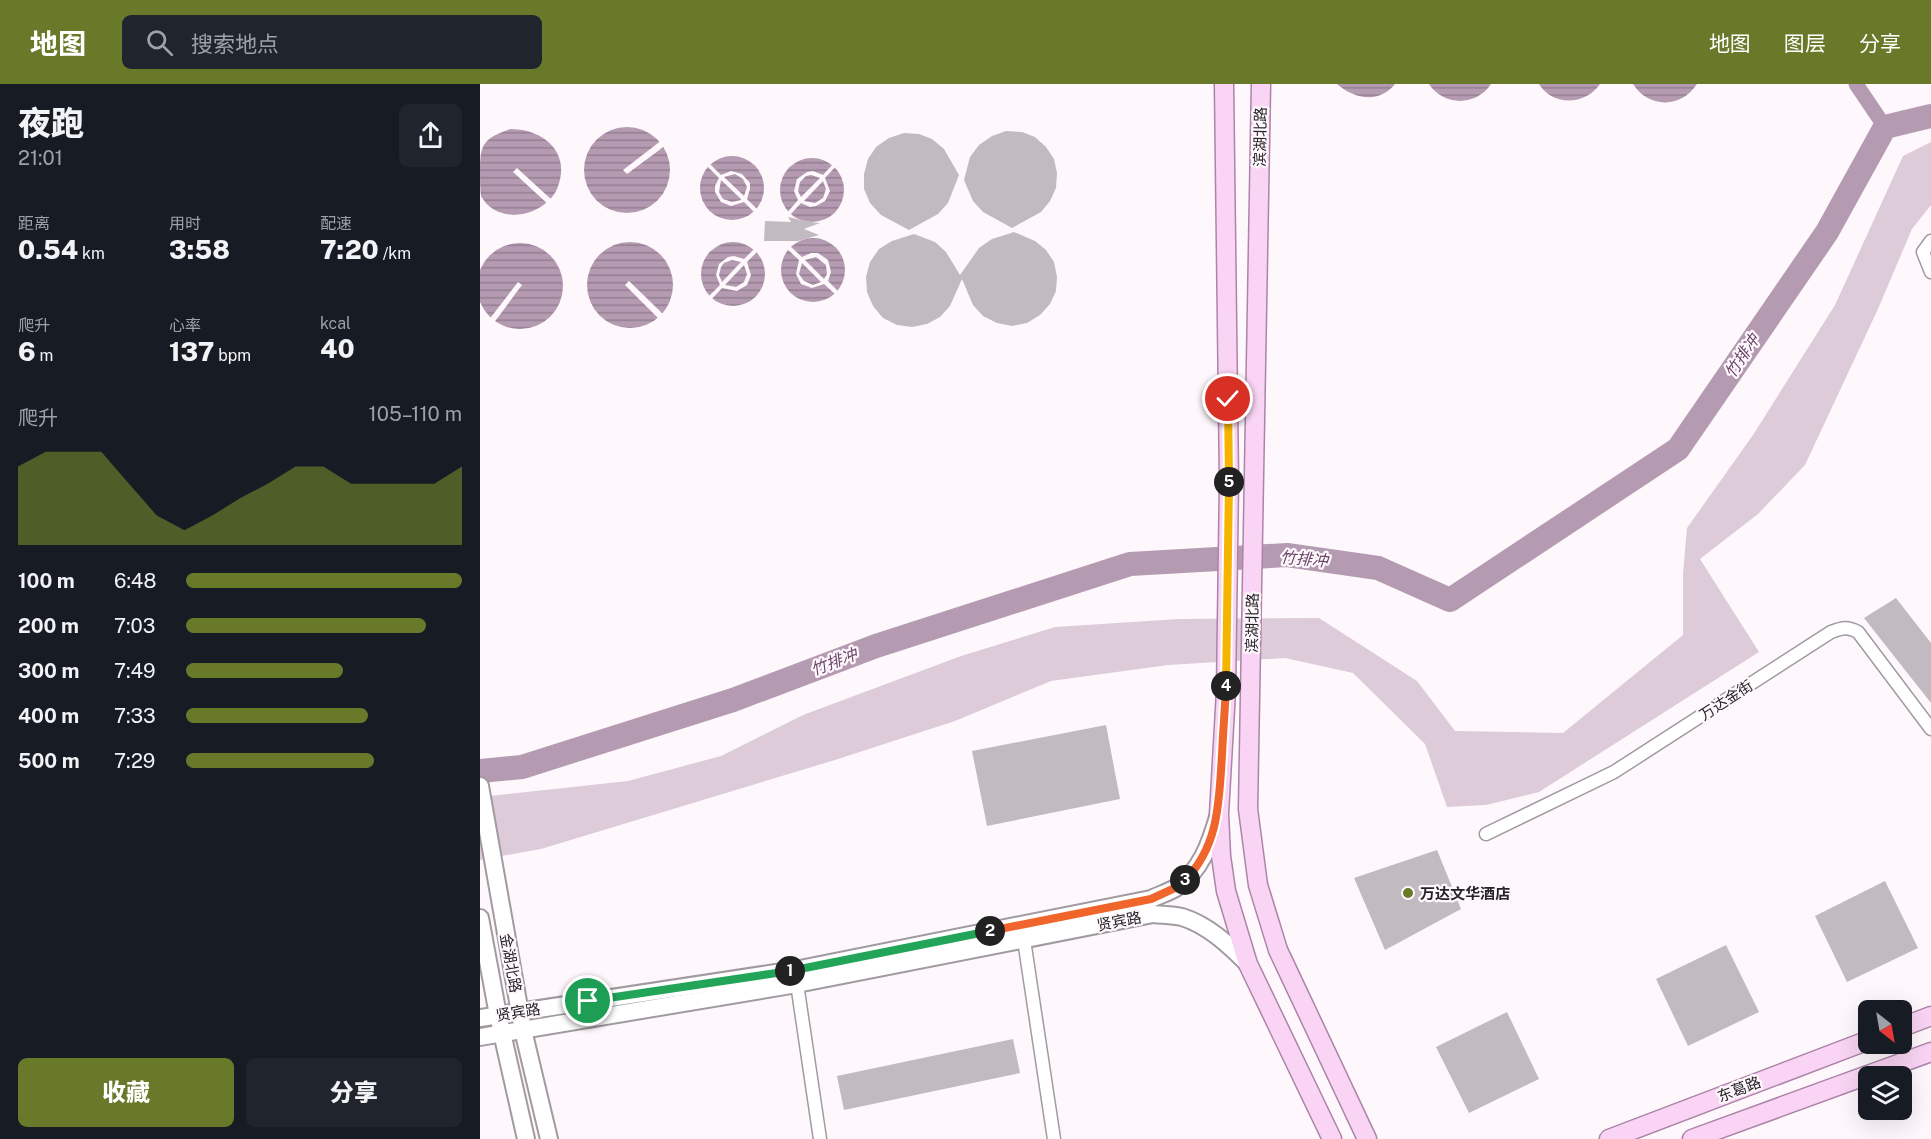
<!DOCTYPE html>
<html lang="zh">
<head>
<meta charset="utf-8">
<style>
	:root { --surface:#171b24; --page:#20242c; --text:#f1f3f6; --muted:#9ea1a6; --accent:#687a2a }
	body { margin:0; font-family:"Public Sans","Noto Sans SC",sans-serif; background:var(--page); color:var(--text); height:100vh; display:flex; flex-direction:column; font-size:22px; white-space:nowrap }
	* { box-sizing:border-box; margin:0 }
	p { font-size:20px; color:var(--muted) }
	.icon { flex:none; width:33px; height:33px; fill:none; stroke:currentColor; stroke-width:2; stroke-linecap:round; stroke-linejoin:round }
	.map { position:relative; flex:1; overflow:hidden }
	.drawer { display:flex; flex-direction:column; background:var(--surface); width:480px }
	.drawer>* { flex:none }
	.needle { width:39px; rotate:149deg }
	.controls { position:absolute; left:1378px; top:916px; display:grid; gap:12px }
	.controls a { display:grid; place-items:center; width:54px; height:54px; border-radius:9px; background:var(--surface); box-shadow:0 6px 24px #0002; font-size:30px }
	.pin { position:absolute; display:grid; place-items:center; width:51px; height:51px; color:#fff; margin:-26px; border:3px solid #fff; border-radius:50%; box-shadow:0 2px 6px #0007 }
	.km { position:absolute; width:30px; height:30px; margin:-15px; border-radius:50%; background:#222; color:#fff; font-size:16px; line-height:30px; text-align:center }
	.round { display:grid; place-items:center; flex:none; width:63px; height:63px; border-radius:9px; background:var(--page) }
	.overview { display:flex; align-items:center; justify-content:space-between; height:102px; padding:0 18px }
	h1 { font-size:33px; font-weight:800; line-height:45px }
	.stats { display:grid; grid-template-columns:repeat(3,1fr); gap:9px; height:102px; padding:6px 18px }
	.stats div { display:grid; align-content:center }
	.stats b { font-size:26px; font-weight:800 }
	.stats small { font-size:16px; font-weight:400 }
	.stats p { font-size:16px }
	.chart { height:168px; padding:12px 18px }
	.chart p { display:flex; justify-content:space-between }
	.chart svg { width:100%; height:108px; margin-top:6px; fill:var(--accent); opacity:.7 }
	.cta { display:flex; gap:12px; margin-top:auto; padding:12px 18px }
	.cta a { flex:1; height:69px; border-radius:9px; background:var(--accent); color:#fff; font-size:24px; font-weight:800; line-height:69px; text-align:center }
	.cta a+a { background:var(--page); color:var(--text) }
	ul { padding:0 18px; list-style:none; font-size:20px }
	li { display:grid; grid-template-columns:96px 72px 1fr; align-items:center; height:45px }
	li i { height:15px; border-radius:8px; background:var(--accent) }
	header { display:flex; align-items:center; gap:36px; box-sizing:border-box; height:84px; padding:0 30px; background:var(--accent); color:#fff }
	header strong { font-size:28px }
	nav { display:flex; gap:33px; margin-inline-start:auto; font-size:21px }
	.search { width:420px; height:54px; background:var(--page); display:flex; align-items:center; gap:15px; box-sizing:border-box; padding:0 21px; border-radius:9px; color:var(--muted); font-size:22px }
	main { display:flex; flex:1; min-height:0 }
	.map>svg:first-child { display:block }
	.green { fill:#ddcbda }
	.water { fill:url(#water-rules) }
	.pier { fill:#fef8fd; fill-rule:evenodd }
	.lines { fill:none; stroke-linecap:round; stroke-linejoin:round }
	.canal { stroke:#b59bb1; stroke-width:15 }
	.river { stroke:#b59bb1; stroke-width:24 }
	.building { fill:#c1bac0 }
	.street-casing { stroke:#a19aa0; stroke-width:15 }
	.secondary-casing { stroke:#a19aa0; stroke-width:20 }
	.primary-casing { stroke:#ac84a7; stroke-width:21 }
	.street { stroke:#fff; stroke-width:12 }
	.secondary { stroke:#fff; stroke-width:16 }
	.primary { stroke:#f9d4f4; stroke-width:18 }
	.split-1-casing { stroke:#fff; stroke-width:12 }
	.split-2-casing { stroke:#fff; stroke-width:12 }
	.split-3-casing { stroke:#fff; stroke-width:12 }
	.split-4-casing { stroke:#fff; stroke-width:12 }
	.split-5-casing { stroke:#fff; stroke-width:12 }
	.split-6-casing { stroke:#fff; stroke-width:12 }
	.split-1 { stroke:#22a559; stroke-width:8 }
	.split-2 { stroke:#22a559; stroke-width:8 }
	.split-3 { stroke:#f0652b; stroke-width:8 }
	.split-4 { stroke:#f0652b; stroke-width:8 }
	.split-5 { stroke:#f5b400; stroke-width:8 }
	.split-6 { stroke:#f5b400; stroke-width:8 }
	.poi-dot { fill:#687a2a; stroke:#fef8fd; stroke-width:2 }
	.labels { text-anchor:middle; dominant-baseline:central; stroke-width:4.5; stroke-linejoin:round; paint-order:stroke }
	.street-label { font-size:15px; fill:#252325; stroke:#fef8fd }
	.poi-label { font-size:15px; font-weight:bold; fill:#252325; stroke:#fef8fd; text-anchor:start }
	.water-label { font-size:16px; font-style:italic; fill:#6b4567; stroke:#fef8fd }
</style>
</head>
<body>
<header>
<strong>地图</strong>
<div class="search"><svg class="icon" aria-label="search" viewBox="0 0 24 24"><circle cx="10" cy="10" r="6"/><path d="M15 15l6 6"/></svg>搜索地点</div>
<nav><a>地图</a><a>图层</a><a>分享</a></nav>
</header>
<main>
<section class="drawer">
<div class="overview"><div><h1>夜跑</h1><p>21:01</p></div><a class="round"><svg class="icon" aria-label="share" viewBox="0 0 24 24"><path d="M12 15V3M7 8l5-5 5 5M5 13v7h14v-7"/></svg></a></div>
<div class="stats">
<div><p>距离</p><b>0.54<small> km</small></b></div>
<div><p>用时</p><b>3:58</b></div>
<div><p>配速</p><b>7:20<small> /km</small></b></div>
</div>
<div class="stats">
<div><p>爬升</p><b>6<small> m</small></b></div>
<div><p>心率</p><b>137<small> bpm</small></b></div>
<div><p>kcal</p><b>40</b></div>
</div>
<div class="chart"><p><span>爬升</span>105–110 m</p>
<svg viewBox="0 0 160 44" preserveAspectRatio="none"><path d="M0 44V12L10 6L20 6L30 6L40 19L50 32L60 38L70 32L80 25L90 19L100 12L110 12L120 19L130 19L140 19L150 19L160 12V44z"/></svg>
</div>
<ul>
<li><b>100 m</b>6:48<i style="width:100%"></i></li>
<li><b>200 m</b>7:03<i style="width:87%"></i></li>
<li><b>300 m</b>7:49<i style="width:57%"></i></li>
<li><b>400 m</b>7:33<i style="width:66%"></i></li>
<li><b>500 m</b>7:29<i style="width:68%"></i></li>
</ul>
<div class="cta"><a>收藏</a><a>分享</a></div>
</section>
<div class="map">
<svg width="1451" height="1055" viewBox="0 0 1451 1055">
	<defs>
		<pattern id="water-rules" width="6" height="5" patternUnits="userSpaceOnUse" patternTransform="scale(1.5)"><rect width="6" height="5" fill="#b59bb1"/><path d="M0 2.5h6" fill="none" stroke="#937e90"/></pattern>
	</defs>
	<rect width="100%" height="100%" fill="#fef8fd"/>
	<polygon class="green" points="1451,58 1451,121 1432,145 1398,225 1325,381 1278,430 1220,475 1279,568 1059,708 1006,721 967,723 945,660 873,589 805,574 688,581 571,597 475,637 355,676 61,765 0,776 0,713 148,697 241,672 323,631 481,572 575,543 699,535 839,534 937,597 975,647 1083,649 1203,551 1203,489 1207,444 1273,351 1355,221 1423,72"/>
	<g class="water">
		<path d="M857 0H915C899 20 874 15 857 0Z"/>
		<path d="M949 0H1011C996 23 963 22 949 0Z"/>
		<path d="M1059 0H1120C1106 21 1073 23 1059 0Z"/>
		<path d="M1153 0H1217C1201 25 1168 24 1153 0Z"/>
		<circle cx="147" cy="86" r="43"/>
		<path d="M30 45C64 45 92 69 77 105 64 133 17 142 1 112 0 105 0 92 0 84 0 58 6 54 30 45Z"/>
		<circle cx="252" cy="104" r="32"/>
		<circle cx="332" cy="106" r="32"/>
		<circle cx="333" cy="186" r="32"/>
		<circle cx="253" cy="190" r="32"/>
		<circle cx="150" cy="201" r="43"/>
		<circle cx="40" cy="202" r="43"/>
	</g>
	<g class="pier">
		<polygon points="182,56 186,61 147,90 143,86"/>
		<path d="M228 78 241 91 251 87 262 90 270 99V105L267 115 279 127 276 130 264 118 251 122 241 118 235 108V102L239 94 226 81ZM255 90 263 95 267 103 264 112 244 93ZM241 96 261 115V116L252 118 243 115 239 108Z"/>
		<path d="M354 79 357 81 345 94 350 107 345 117 336 122 330 123 321 119 309 132 306 130 318 116 314 107 317 95 327 88 333 87 343 91ZM331 91 340 94 321 113 318 107 320 98 326 92ZM343 97 346 105 343 114 335 119 324 117Z"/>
		<polygon points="37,84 73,117 69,121 33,88"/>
		<path d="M309 161 322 173 331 169H338L348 176 351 188 348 197 360 209 357 212 344 200 332 204 321 200 316 190 319 176 306 164ZM336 173 346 181 347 190 344 195 325 176ZM322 179 341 198 333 201 324 197 319 190Z"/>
		<path d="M276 163 279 166 267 178 271 191 267 201 257 207 242 204 230 217 227 214 240 201 236 191 239 180 248 173 254 172 264 175ZM252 176 261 178 242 198 239 191 241 183 244 179ZM264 181 267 190 264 198 256 203 245 201Z"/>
		<polygon points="149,197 184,231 180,236 145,201"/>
		<polygon points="38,198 42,201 13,240 8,237"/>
	</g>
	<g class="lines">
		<polyline class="canal" points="1376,0 1405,43"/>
		<polyline class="river" points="0,687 42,683 253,616 396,562 650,480 807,471 898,484 970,516 1198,365 1347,148 1405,43 1451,32"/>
	</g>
	<g class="building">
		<polygon points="526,47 542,48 555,53 566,63 574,75 577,89 576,104 570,117 561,128 532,144 503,128 493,117 484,96 490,73 499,61 512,52"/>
		<polygon points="424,49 439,50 452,55 464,65 479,91 468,119 458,130 429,146 401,131 390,119 384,105 384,90 388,75 396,63 409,54"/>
		<polygon points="308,133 330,138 340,139 324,145 339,151 318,157 284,157 285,137 311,138"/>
		<polygon points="534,148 555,157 566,166 574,178 577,193 576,207 570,220 560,231 547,239 532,242 517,239 503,232 493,221 482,195 470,222 460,233 447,240 432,243 417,241 403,234 393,222 387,208 386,193 390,178 399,165 412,157 434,150 455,158 466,168 480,191 499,164 512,155"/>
		<polygon points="1416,514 1451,559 1451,619 1384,534"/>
		<polygon points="626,641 640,715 507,742 492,667"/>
		<polygon points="957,766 981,825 905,866 874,794"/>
		<polygon points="1405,797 1438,864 1367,898 1335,832"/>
		<polygon points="1246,861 1279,928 1208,962 1176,895"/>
		<polygon points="1027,928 1059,995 989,1029 956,963"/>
		<polygon points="533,955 540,989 364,1026 357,992"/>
	</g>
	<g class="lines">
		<defs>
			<g id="street">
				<polyline points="1451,157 1443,168 1451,188"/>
				<path d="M1006 750 1134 688 1351 548C1362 544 1367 542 1378 548L1451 645"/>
				<polyline points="544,856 574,1055"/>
				<polyline points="316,893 340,1055"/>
			</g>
			<g id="secondary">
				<polyline points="0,702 43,946 69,1055"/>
				<polyline points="0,834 18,931 46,1055"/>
				<path d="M0 934 315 886 671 815C679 811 690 808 697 803 721 786 730 760 738 733"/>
				<path d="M0 953 317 900 673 830C682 831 693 831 702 833 728 841 749 861 768 880"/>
			</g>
			<g id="primary">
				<polyline points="744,0 749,397 746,607 739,730 741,772 746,807 768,880 852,1055"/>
				<polyline points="781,0 768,725 778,801 798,866 887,1055"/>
				<polyline points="1422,943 1451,932"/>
				<polyline points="1129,1055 1389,956"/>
				<polyline points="1212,1055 1451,968"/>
			</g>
		</defs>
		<use href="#street" class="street-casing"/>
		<use href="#secondary" class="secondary-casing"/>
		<use href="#primary" class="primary-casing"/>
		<use href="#street" class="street"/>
		<use href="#secondary" class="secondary"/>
		<use href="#primary" class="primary"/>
	</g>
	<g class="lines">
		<defs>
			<polyline id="split-1" points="108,917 310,887"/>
			<polyline id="split-2" points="310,887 510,847"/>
			<polyline id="split-3" points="510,847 671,815 697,803 705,796"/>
			<path id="split-4" d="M705 796C739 762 739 717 742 671 743 648 745 625 746 602"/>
			<polyline id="split-5" points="746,602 749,398"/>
			<polyline id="split-6" points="748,315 749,398"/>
		</defs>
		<use href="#split-1" class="split-1-casing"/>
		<use href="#split-2" class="split-2-casing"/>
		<use href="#split-3" class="split-3-casing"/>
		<use href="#split-4" class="split-4-casing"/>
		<use href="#split-5" class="split-5-casing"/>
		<use href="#split-6" class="split-6-casing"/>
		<use href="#split-1" class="split-1"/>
		<use href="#split-2" class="split-2"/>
		<use href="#split-3" class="split-3"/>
		<use href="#split-4" class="split-4"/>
		<use href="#split-5" class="split-5"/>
		<use href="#split-6" class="split-6"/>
	</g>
	<circle class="poi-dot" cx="928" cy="809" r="6"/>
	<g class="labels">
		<g class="street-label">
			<text transform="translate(780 53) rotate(-89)">滨湖北路</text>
			<text transform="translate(772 539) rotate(-89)">滨湖北路</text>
			<text transform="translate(1246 616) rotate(-33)">万达金街</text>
			<text transform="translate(639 837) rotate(-11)">贤宾路</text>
			<text transform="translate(31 879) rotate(80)">金湖北路</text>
			<text transform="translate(38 928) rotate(-9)">贤宾路</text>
			<text transform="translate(1259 1005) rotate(-21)">东葛路</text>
		</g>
		<g class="poi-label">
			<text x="940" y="809">万达文华酒店</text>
		</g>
		<g class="water-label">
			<text transform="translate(1262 272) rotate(-56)">竹排冲</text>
			<text transform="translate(824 475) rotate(5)">竹排冲</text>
			<text transform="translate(354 578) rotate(-21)">竹排冲</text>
		</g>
	</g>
</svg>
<div class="controls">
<a><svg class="needle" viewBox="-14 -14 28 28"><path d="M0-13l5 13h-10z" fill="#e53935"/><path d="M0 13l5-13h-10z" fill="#9ea1a6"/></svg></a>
<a><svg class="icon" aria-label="layers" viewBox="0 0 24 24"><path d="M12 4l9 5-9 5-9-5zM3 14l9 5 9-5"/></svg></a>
</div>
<div class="pin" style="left:108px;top:917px;background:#1e9e55"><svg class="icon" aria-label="arrive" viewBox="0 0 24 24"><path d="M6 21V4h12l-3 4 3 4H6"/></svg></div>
<div class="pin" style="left:748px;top:315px;background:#d93025"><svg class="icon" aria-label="check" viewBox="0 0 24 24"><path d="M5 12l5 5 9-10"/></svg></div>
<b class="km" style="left:310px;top:887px">1</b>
<b class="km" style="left:510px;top:847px">2</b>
<b class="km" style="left:705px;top:796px">3</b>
<b class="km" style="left:746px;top:602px">4</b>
<b class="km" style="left:749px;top:398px">5</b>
</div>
</main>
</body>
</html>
